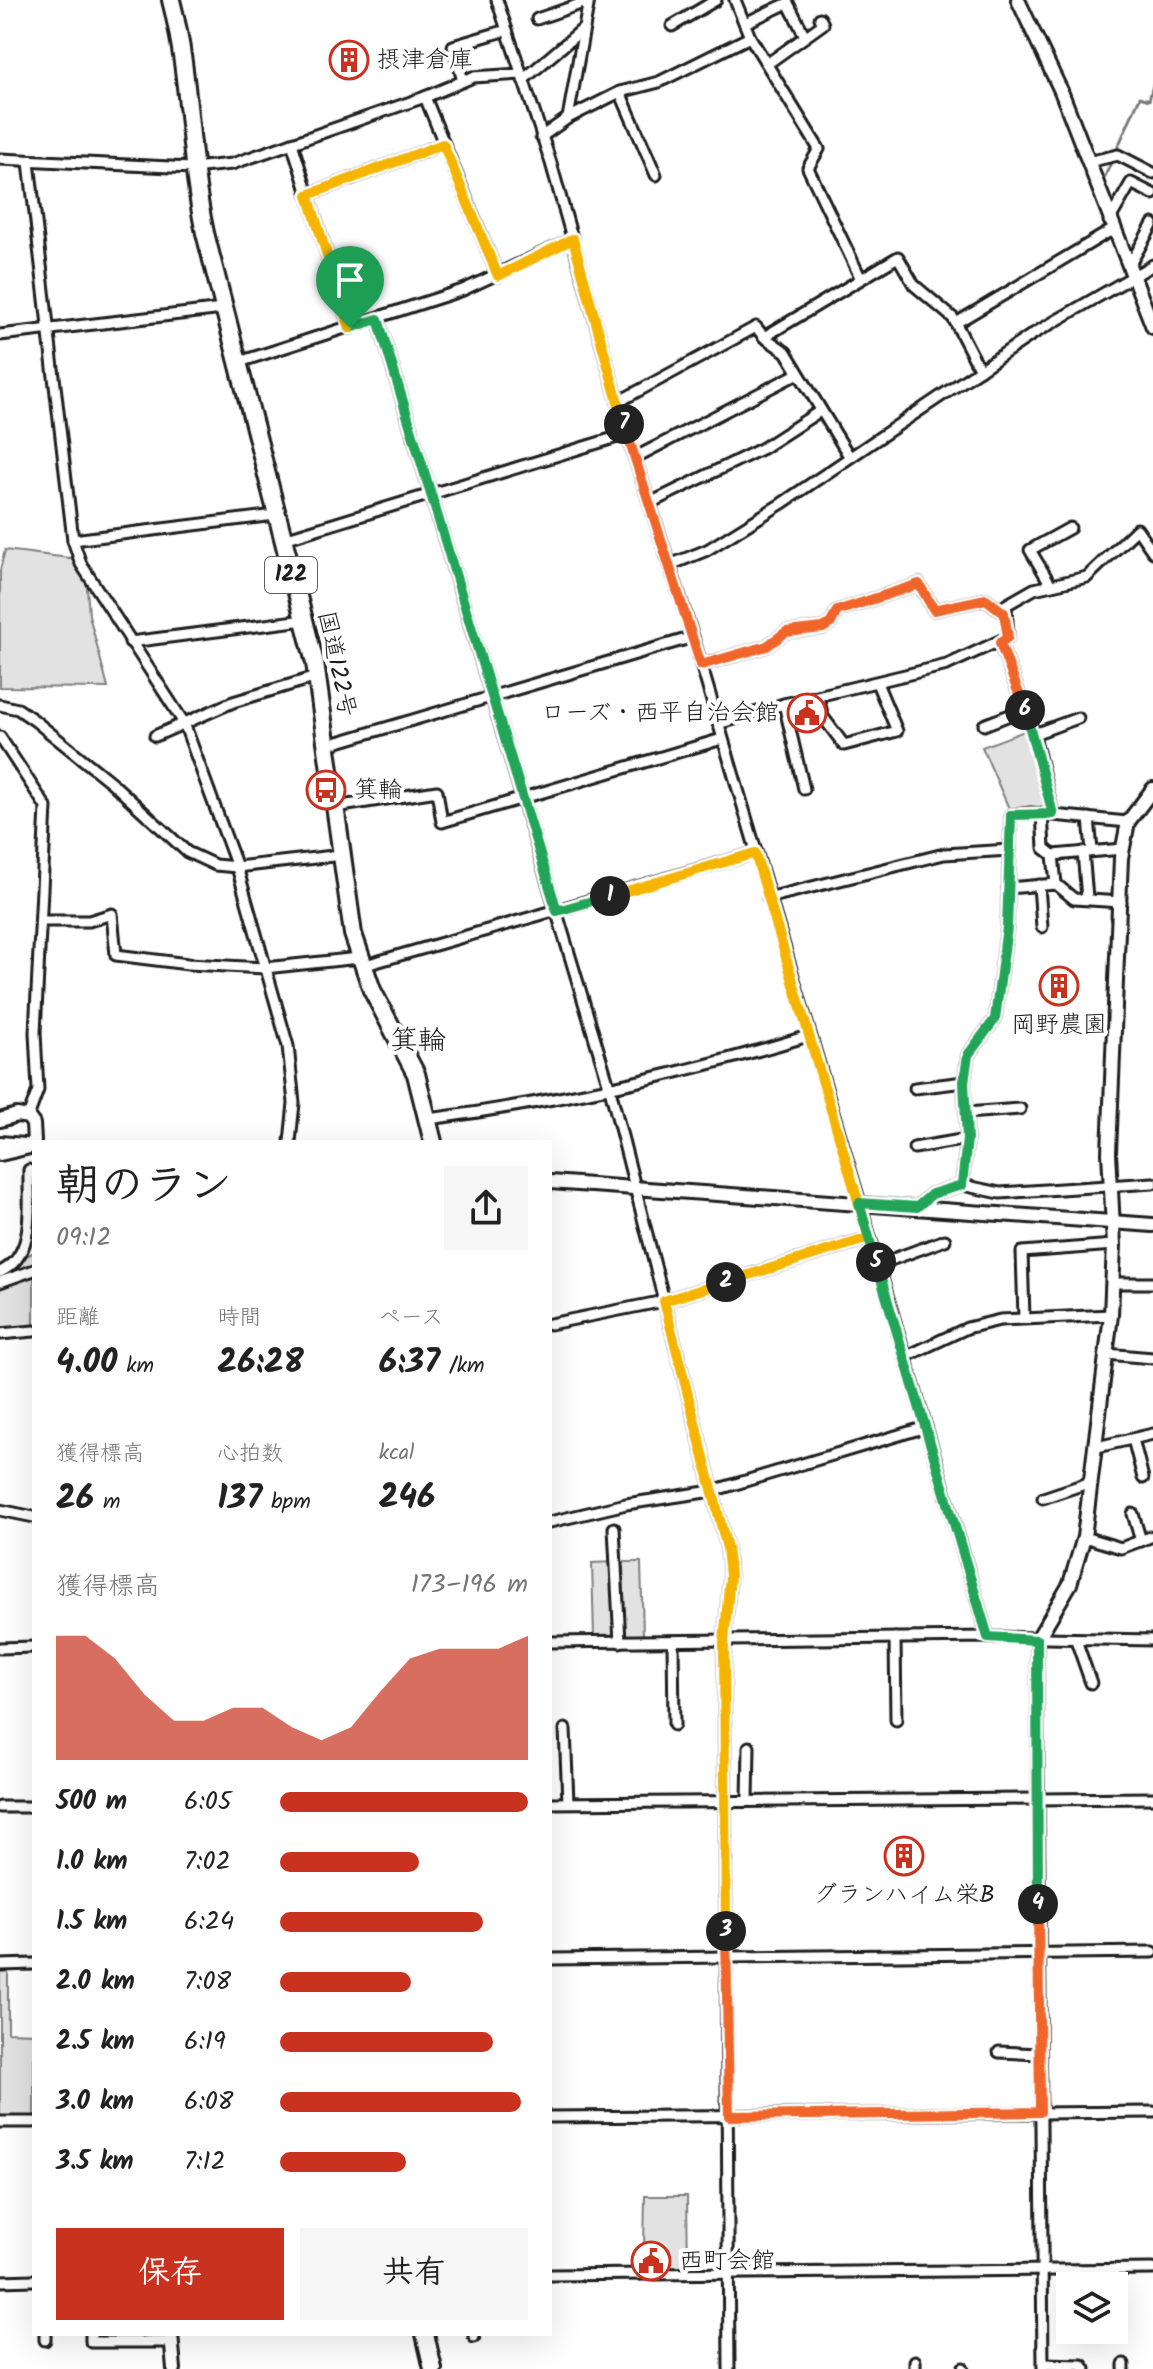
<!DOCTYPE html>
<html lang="ja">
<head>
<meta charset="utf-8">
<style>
	:root { --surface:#fff; --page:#f6f6f6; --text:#222; --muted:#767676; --accent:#c8321e }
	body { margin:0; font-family:Kalam,"Klee One",sans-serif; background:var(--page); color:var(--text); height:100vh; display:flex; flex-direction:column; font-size:30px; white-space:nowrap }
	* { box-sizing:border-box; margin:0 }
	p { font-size:26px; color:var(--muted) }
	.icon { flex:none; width:44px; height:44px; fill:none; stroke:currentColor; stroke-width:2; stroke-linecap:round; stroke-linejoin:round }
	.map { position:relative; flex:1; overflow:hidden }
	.panel { position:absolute; left:32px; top:1140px; width:520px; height:1196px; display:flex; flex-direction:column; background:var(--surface); border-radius:0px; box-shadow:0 8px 32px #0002 }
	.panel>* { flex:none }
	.buttons { position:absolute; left:1056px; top:2272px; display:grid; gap:16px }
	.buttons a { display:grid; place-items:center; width:72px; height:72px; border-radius:0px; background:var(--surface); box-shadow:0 8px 32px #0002; font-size:40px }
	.pin { position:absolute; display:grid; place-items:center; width:68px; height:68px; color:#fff; margin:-82px -34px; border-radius:50% 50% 50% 0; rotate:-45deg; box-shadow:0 0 8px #0007 }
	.pin .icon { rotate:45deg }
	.km { position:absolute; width:40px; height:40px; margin:-20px; border-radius:50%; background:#222; color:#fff; font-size:22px; line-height:40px; text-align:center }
	.round { display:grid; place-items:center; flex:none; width:84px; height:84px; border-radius:0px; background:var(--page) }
	.summary { display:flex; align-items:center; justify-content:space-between; height:136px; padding:0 24px }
	h1 { font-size:44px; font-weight:600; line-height:60px }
	.stats { display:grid; grid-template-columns:repeat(3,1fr); gap:12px; height:136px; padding:8px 24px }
	.stats div { display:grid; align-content:center }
	.stats b { font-size:34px; font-weight:600 }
	.stats small { font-size:22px; font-weight:400 }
	.stats p { font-size:22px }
	.chart { height:224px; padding:16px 24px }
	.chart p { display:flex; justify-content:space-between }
	.chart svg { width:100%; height:144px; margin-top:8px; fill:var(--accent); opacity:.7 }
	.primary-button { display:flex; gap:16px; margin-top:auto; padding:16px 24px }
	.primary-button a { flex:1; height:92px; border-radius:0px; background:var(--accent); color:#fff; font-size:32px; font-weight:600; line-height:92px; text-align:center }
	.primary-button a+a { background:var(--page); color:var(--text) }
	ul { padding:0 24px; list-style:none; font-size:26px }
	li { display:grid; grid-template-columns:128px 96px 1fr; align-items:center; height:60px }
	li i { height:20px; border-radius:10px; background:var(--accent) }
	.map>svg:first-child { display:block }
	.green { fill:#e2e2e2; stroke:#7f7f7f; stroke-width:2 }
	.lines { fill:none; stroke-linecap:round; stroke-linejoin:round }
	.stream { stroke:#7a7a7a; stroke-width:3 }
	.minor-casing { stroke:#1c1c1c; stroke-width:15 }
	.tertiary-casing { stroke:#1c1c1c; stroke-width:18 }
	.trunk-casing { stroke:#1c1c1c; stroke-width:22 }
	.minor { stroke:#fff; stroke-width:9 }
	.tertiary { stroke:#fff; stroke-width:12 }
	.trunk { stroke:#fff; stroke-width:16 }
	.split-1-casing { stroke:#fff; stroke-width:16 }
	.split-2-casing { stroke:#fff; stroke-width:16 }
	.split-3-casing { stroke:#fff; stroke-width:16 }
	.split-4-casing { stroke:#fff; stroke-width:16 }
	.split-5-casing { stroke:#fff; stroke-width:16 }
	.split-6-casing { stroke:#fff; stroke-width:16 }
	.split-7-casing { stroke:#fff; stroke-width:16 }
	.split-8-casing { stroke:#fff; stroke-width:16 }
	.split-1 { stroke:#22a559; stroke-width:10 }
	.split-2 { stroke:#f5b400; stroke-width:10 }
	.split-3 { stroke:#f5b400; stroke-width:10 }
	.split-4 { stroke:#f0652b; stroke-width:10 }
	.split-5 { stroke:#22a559; stroke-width:10 }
	.split-6 { stroke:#22a559; stroke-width:10 }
	.split-7 { stroke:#f0652b; stroke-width:10 }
	.split-8 { stroke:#f5b400; stroke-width:10 }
	.labels { text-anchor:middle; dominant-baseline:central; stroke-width:8; stroke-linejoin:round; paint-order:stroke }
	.shield { fill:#fff; stroke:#606060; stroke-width:2 }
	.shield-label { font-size:22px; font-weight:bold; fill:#1c1c1c }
	.poi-label { font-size:24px; fill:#1c1c1c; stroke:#fff; text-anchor:start }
	.street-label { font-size:24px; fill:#1c1c1c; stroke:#fff }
	.quarter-label { font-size:28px; fill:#1c1c1c; stroke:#fff }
</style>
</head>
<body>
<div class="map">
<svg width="1153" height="2369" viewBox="0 0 1153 2369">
	<rect width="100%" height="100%" fill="#fff"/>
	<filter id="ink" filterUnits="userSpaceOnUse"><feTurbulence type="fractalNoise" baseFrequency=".0125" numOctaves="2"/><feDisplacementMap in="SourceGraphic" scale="16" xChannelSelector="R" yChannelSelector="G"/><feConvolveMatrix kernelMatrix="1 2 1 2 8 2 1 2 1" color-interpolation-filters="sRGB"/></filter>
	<g filter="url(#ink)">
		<g class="green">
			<polygon points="5,550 85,560 89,615 108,688 0,687 0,570"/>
			<polygon points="1027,730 1047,806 1044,810 1010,811 982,747"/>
			<polygon points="34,1252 34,1327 0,1339 0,1270"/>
			<polygon points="614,1562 615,1637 594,1637 592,1563"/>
			<polygon points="623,1562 641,1562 643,1636 625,1636"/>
			<polygon points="8,1969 8,2032 34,2033 34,2117 0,2117 0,1970"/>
			<polygon points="645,2196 687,2196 688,2269 662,2269 660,2250 644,2249"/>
		</g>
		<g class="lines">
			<g class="stream">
				<polyline points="1102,183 1140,97 1149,100 1153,85"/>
				<polyline points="1098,194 1096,198 1126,276"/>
			</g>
			<defs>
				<g id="minor">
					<polyline points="497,0 551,163 627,434 693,637 988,1637"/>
					<polyline points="735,0 750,37 819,149 808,168 861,279"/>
					<polyline points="537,19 589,1"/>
					<polyline points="745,23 788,3 805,36"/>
					<polyline points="672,26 716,0"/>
					<polyline points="767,64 823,24 820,18"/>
					<polyline points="523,80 584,28"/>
					<polyline points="463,81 453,46 507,30"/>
					<polyline points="620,92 656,175"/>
					<polyline points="425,97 498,276"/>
					<polyline points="568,118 589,0"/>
					<polyline points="541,137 568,118 620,92 659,82 750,37"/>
					<polyline points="292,143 350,328"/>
					<polyline points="0,159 192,168 232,164 425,97 473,77 521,74"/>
					<polyline points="29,162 73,540 81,564 184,723 237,867 288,1046 294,1103 290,1142"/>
					<polyline points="1088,162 1118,155 1153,173"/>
					<polyline points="308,195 443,144"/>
					<polyline points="1109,221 1131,183 1153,194"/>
					<polyline points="1129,266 1153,224"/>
					<polyline points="378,319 610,1089 727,1548 730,1576 724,1642 729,2369"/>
					<polyline points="956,323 1112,230"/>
					<polyline points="0,335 223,309"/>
					<polyline points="764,337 898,257 914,285 953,318 980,370"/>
					<polyline points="236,363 463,290 573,239"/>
					<polyline points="618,402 756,327 764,337 786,352 849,456"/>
					<polyline points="636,457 797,374"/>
					<polyline points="650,503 763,448 820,411"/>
					<polyline points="73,540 275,515"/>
					<polyline points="281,540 627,434"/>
					<polyline points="670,565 707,550 781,504 1033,334 1153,265"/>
					<polyline points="1051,585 1030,550 1070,528"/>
					<polyline points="130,642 304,620"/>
					<polyline points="1000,643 1033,731 1053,814"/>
					<polyline points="701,665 767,646 786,632 823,628 831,623 837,611 919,584 934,610 986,599 1004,613"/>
					<polyline points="818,698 823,717 844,745 897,731 877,683"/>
					<polyline points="784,704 804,789"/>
					<polyline points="0,705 18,709 34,720 112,783 187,852 215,865 237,867 342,855"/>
					<polyline points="718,724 784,704 947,665 1008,637 1006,605 1034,589 1087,577 1137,529 1153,552"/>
					<polyline points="984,725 1025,709"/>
					<polyline points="1034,734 1078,718"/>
					<polyline points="155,736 233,702 316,677"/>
					<polyline points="0,737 46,807 35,1033 38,1090 28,1117"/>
					<polyline points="328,745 693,637"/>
					<polyline points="335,807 437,791 442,822 722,739"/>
					<polyline points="1042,813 1044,848 1053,855 1056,884"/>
					<polyline points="1089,818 1092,851"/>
					<polyline points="1083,852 1087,898"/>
					<polyline points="1053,855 1123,849"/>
					<polyline points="1039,885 1042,927"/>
					<polyline points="1008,888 1056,884 1074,899 1121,902"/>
					<polyline points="768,898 944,854 1010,850"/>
					<polyline points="42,921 89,921 112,914 116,955 188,964 265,968 359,958"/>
					<polyline points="362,966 755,853"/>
					<polyline points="915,1088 964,1082"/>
					<polyline points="966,1113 1020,1109"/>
					<path d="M429 1119C559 1102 683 1074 808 1036"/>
					<polyline points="914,1148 967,1139"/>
					<polyline points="962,1185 967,1139 964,1082 968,1055 995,1019 1007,927 1011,815 1031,813 1128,822"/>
					<polyline points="917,1207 932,1194 962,1185 1000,1193 1153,1183"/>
					<polyline points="877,1265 945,1240"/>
					<path d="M0 1272C37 1256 28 1203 29 1170"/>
					<polyline points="0,1282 34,1270"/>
					<polyline points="1113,1283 1153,1283"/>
					<polyline points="1024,1318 1022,1252 1114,1245"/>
					<polyline points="550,1324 664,1301 869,1238"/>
					<polyline points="0,1334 34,1331"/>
					<polyline points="1106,1354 1153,1358"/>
					<polyline points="905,1357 967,1328 1000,1320 1111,1315"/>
					<polyline points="1133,1439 1143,1478"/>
					<polyline points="1097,1447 1153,1434"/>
					<polyline points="1043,1498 1091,1482"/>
					<polyline points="0,1510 34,1517"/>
					<polyline points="1133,1514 1141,1541"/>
					<polyline points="550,1522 626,1504 712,1491 926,1427"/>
					<polyline points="614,1528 620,1642"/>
					<polyline points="1084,1537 1121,1548 1153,1536"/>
					<polyline points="895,1638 896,1720"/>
					<polyline points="1037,1640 1043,2369"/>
					<polyline points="1076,1640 1091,1683"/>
					<polyline points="673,1641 674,1725"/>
					<polyline points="550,1642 988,1637 1153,1640"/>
					<polyline points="0,1648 34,1647"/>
					<polyline points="565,1729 568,1802"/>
					<polyline points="748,1801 749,1747"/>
					<polyline points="550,1803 1153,1798"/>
					<polyline points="0,1807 34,1807"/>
					<polyline points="550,1959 1153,1952"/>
					<polyline points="0,1965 34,1964"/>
					<polyline points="999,2052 1040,2054"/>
					<polyline points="550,2117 1153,2112"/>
					<polyline points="0,2122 34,2122"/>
					<polyline points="550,2275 1153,2269"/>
					<polyline points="0,2281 34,2280"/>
					<polyline points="45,2334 45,2340"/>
					<polyline points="91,2334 91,2342 172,2342"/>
					<polyline points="474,2334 474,2337"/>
					<polyline points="915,2361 915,2369"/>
					<polyline points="1043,2364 1082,2365 1085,2369"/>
					<polyline points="963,2369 963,2368"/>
					<polyline points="1124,2369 1124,2364"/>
				</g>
				<g id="tertiary">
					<polyline points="1018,0 1061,91 1153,327"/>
					<polyline points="0,1120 17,1115 28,1117 33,1124 34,1142"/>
					<polyline points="0,1143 25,1145"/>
					<polyline points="0,1154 34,1146"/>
					<polyline points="550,1182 1153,1225"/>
					<polyline points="1037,1640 1070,1584 1084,1537 1111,1315 1114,1245 1109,1153 1121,858 1128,822 1153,789"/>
					<polyline points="171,2334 174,2369"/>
				</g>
				<g id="trunk">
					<path d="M171 0C191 77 188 155 205 233L315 663 353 934 372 990 416 1074 433 1142"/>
					<polyline points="425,2334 433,2369"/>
				</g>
			</defs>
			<use href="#minor" class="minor-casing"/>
			<use href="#tertiary" class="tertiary-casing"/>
			<use href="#trunk" class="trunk-casing"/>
			<use href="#minor" class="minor"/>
			<use href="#tertiary" class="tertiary"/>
			<use href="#trunk" class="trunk"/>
		</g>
	</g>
	<g class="lines" filter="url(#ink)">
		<defs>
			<polyline id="split-1" points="350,328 378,319 557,911 610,896"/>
			<polyline id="split-2" points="610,896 755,853 869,1238 726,1282"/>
			<polyline id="split-3" points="726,1282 664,1301 727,1548 730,1576 724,1642 726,1931"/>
			<polyline id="split-4" points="726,1931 729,2116 1040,2112 1038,1904"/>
			<polyline id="split-5" points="876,1262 988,1637 1037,1640 1038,1904"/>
			<polyline id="split-6" points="876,1262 859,1203 917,1207 932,1194 962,1185 967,1139 964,1082 968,1055 995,1019 1007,927 1011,815 1053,814 1025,710"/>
			<polyline id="split-7" points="624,424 701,665 767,646 786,632 823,628 831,623 837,611 919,584 934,610 986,599 1004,613 1008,637 1000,643 1025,710"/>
			<polyline id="split-8" points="350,328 308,195 443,144 498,276 573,239 624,424"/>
		</defs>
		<use href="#split-1" class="split-1-casing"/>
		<use href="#split-2" class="split-2-casing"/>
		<use href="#split-3" class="split-3-casing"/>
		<use href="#split-4" class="split-4-casing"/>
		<use href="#split-5" class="split-5-casing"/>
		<use href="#split-6" class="split-6-casing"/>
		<use href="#split-7" class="split-7-casing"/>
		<use href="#split-8" class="split-8-casing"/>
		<use href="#split-1" class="split-1"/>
		<use href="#split-2" class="split-2"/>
		<use href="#split-3" class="split-3"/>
		<use href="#split-4" class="split-4"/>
		<use href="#split-5" class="split-5"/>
		<use href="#split-6" class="split-6"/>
		<use href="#split-7" class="split-7"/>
		<use href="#split-8" class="split-8"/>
	</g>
	<defs>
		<symbol id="building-ring" viewBox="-11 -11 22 22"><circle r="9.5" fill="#fff" stroke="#c8321e" stroke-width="1.5"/><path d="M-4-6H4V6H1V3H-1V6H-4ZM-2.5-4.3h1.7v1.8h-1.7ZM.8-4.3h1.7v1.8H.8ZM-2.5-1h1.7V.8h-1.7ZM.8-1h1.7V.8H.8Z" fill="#c8321e"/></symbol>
		<symbol id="civic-ring" viewBox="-11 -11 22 22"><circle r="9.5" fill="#fff" stroke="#c8321e" stroke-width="1.5"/><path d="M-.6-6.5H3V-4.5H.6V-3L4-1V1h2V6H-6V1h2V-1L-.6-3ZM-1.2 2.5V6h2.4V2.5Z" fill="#c8321e"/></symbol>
		<symbol id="bus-ring" viewBox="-11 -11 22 22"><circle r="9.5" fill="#fff" stroke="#c8321e" stroke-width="1.5"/><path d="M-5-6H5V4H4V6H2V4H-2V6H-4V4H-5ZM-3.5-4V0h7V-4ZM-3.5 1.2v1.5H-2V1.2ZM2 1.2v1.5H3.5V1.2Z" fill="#c8321e"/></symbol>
	</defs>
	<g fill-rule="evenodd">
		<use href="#building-ring" x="327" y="38" width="44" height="44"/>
		<use href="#civic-ring" x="785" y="691" width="44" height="44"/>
		<use href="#bus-ring" x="304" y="768" width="44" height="44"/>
		<use href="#building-ring" x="1037" y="964" width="44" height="44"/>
		<use href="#building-ring" x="882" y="1834" width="44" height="44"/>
		<use href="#civic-ring" x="629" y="2239" width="44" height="44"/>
	</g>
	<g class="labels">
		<rect class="shield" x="265" y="557" width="52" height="36" rx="6"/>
		<g class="shield-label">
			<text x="291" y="575">122</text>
		</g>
		<g class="poi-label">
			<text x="377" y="60">摂津倉庫</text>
			<text x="779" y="713" text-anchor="end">ローズ・西平自治会館</text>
			<text x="354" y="790">箕輪</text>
			<text x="1059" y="1025" text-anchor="middle">岡野農園</text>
			<text x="904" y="1895" text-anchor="middle">グランハイム栄B</text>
			<text x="679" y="2261">西町会館</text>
		</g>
		<g class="street-label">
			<text transform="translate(336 664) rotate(78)">国道122号</text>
		</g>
		<g class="quarter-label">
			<text x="418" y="1041">箕輪</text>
		</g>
	</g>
</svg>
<div class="buttons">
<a><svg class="icon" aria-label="layers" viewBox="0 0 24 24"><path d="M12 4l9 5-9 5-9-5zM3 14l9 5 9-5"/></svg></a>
</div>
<div class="pin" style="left:350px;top:328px;background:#1e9e55"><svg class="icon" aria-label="arrive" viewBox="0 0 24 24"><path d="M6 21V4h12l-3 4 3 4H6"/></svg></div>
<b class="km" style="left:610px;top:896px">1</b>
<b class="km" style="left:726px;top:1282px">2</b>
<b class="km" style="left:726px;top:1931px">3</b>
<b class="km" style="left:1038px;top:1904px">4</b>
<b class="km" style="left:876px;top:1262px">5</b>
<b class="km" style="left:1025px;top:710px">6</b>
<b class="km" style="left:624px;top:424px">7</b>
<section class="panel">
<div class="summary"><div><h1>朝のラン</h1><p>09:12</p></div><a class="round"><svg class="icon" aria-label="share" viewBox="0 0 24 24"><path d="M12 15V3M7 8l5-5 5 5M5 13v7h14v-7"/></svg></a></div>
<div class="stats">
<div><p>距離</p><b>4.00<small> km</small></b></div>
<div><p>時間</p><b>26:28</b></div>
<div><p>ペース</p><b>6:37<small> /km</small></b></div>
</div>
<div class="stats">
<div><p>獲得標高</p><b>26<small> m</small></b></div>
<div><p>心拍数</p><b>137<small> bpm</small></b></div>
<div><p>kcal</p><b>246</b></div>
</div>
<div class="chart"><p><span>獲得標高</span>173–196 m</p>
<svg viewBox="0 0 160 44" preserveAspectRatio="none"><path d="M0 44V6L10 6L20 13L30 24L40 32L50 32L60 28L70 28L80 34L90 38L100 34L110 23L120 13L130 10L140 10L150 10L160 6V44z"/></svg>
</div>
<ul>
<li><b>500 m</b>6:05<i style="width:100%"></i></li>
<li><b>1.0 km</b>7:02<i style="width:56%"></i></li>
<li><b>1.5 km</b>6:24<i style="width:82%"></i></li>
<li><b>2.0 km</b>7:08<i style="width:53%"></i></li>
<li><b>2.5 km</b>6:19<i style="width:86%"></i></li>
<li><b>3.0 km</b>6:08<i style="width:97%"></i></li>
<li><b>3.5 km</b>7:12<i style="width:51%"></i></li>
</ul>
<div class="primary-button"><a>保存</a><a>共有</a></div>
</section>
</div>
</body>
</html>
